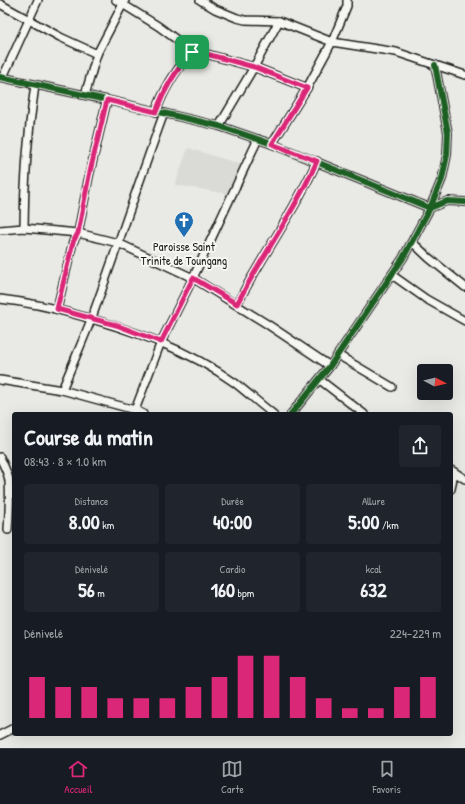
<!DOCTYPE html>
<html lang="fr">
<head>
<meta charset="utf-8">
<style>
	:root { --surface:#171b24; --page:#20242c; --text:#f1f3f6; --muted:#9ea1a6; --line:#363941; --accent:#db2777 }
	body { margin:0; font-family:"Patrick Hand",sans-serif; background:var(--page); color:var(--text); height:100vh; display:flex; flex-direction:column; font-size:15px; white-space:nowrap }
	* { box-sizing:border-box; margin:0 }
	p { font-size:13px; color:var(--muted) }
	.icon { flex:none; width:22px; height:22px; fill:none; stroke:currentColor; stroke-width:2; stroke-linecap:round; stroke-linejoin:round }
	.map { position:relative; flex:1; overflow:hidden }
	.panel { position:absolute; left:12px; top:412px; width:441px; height:324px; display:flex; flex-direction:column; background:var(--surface); border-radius:4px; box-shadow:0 4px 16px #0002 }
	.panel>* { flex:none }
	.needle { width:26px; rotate:97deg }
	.controls { position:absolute; left:417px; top:364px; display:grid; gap:8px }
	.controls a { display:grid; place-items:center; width:36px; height:36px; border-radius:4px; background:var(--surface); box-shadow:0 4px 16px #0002; font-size:20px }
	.pin { position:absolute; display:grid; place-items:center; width:34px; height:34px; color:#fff; margin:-17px; border-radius:8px; box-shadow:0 2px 6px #0006 }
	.round { display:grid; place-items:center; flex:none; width:42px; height:42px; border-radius:4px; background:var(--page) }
	.head { display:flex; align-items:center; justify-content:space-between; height:68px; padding:0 12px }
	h1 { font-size:22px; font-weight:700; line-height:30px }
	.metrics { display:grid; grid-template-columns:repeat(3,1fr); gap:6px; height:68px; padding:4px 12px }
	.metrics div { display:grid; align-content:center; border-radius:4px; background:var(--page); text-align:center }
	.metrics b { font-size:20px; font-weight:700 }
	.metrics small { font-size:11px; font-weight:400 }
	.metrics p { font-size:11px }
	.chart { height:112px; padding:8px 12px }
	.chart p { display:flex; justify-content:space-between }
	.chart svg { width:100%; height:72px; margin-top:4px; stroke:var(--accent); stroke-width:6 }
	.dock { display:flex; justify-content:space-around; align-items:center; height:56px; border-top:1px solid var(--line); background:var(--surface); font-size:11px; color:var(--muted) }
	.dock a { display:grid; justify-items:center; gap:2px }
	.dock .active { color:var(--accent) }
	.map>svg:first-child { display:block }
	.built { fill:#dadad6 }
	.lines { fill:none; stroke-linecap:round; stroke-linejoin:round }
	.minor-casing { stroke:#1c1c1c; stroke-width:10 }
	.minor { stroke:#f6f6f2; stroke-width:7 }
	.cycleway-casing { stroke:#f6f6f2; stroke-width:8 }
	.cycleway { stroke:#1b5e20; stroke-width:6 }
	.route-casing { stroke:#fff; stroke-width:8 }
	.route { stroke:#db2777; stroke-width:5 }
	.labels { text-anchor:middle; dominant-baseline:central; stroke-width:4; stroke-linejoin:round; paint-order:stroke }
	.poi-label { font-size:12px; fill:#1c1c1c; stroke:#f6f6f2 }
</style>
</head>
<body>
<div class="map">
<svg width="465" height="748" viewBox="0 0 465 748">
	<rect width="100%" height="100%" fill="#e9e9e5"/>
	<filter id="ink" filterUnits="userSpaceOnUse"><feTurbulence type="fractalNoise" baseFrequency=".025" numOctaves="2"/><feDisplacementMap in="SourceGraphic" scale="8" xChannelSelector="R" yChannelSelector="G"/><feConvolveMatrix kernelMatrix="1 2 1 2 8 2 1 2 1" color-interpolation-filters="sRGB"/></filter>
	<g filter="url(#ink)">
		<polygon class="built" points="188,148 243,165 229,194 175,185"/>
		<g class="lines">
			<defs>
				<g id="minor">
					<polyline points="116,0 158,26 192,51"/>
					<polyline points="200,0 215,9 237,18 245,20 279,21 332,42 396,52 465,75"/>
					<polyline points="0,4 60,37 97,54"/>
					<polyline points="0,77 107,100 219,126 272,144 430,208 447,201 465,202"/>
					<polyline points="3,77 38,0"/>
					<polyline points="85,95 97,54 125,0"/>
					<path d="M156 112C164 88 176 70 192 51L199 52 254 67 307 88"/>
					<polyline points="219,126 254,67 279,21"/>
					<polyline points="272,144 307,88 332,42 347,6 347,0"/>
					<path d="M24 228C24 179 28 132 35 85"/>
					<polyline points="0,230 24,228 78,233 118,243 193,278 267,324 330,366"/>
					<polyline points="412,242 429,258 465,287"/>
					<polyline points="392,275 426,299 465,321"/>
					<path d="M0 299C25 302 50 307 74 314 130 329 188 349 235 383 248 393 260 404 273 414"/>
					<path d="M237 304C262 256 295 211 317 161"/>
					<polyline points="57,309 73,242 78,233 89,176 107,100"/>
					<polyline points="338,355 392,387"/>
					<polyline points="0,380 62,390 135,410 143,414"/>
					<polyline points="320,380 364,414"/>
					<path d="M62 390C72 365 83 341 92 317 117 249 139 181 164 113"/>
					<polyline points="135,410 161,342 193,278 258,139"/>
					<polyline points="291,414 330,366 403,258 430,208 442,179 447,155 448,133 435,65"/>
					<path d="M0 457C3 465 8 472 9 481 10 495 9 515 8 530"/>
					<polyline points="451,470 465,479"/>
					<polyline points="451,489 454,472"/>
					<polyline points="0,735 14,728"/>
				</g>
			</defs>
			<use href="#minor" class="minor-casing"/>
			<use href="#minor" class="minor"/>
			<defs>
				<g id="cycleway">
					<polyline points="0,77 107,100 219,126 272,144 430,208 447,201 465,202"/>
					<polyline points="291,414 330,366 403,258 430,208 442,179 447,155 448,133 435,65"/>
				</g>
			</defs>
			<use href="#cycleway" class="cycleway-casing"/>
			<use href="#cycleway" class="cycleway"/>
		</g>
	</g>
	<g class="lines" filter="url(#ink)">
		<defs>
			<path id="route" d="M192 52H199L254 67 307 88 272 144 317 161C295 211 262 256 237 304L193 278 161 342 116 325 57 309 73 242 78 233 89 176 107 100 156 112C164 89 176 70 192 52Z"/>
		</defs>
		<use href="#route" class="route-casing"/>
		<use href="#route" class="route"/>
	</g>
	<defs>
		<symbol id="church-pin" viewBox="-11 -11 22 30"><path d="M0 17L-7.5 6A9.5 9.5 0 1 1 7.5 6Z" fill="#1f6fb2" stroke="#f6f6f2"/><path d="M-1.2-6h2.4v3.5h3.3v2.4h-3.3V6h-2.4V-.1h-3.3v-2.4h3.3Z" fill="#fff"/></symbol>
	</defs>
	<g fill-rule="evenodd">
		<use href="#church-pin" x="173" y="210" width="22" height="30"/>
	</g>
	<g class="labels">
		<g class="poi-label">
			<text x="184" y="246">Paroisse Saint<tspan x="184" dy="14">Trinite de Toungang</tspan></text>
		</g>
	</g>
</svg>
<div class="controls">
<a><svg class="needle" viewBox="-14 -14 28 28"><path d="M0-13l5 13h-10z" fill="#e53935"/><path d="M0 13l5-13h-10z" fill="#9ea1a6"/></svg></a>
</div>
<div class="pin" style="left:192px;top:52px;background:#1e9e55"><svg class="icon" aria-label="arrive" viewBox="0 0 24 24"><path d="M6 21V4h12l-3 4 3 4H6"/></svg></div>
<section class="panel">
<div class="head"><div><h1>Course du matin</h1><p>08:43 · 8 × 1.0 km</p></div><a class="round"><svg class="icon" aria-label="share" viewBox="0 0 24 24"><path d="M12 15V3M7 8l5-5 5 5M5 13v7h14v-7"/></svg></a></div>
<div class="metrics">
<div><p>Distance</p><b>8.00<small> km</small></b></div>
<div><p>Durée</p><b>40:00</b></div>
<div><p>Allure</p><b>5:00<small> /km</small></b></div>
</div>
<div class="metrics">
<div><p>Dénivelé</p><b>56<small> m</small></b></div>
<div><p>Cardio</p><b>160<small> bpm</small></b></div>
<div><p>kcal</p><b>632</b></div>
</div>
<div class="chart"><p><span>Dénivelé</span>224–229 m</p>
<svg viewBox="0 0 160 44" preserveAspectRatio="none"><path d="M5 44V19M15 44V25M25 44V25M35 44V32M45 44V32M55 44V32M65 44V25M75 44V19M85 44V6M95 44V6M105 44V19M115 44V32M125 44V38M135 44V38M145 44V25M155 44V19"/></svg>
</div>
</section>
</div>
<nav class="dock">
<a class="active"><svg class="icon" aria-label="home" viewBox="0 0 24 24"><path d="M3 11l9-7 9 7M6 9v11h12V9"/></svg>Accueil</a>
<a><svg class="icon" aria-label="map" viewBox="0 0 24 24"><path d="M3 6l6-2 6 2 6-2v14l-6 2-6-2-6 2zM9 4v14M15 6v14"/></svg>Carte</a>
<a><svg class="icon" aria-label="saved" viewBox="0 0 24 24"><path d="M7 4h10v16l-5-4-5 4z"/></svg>Favoris</a>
</nav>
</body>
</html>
